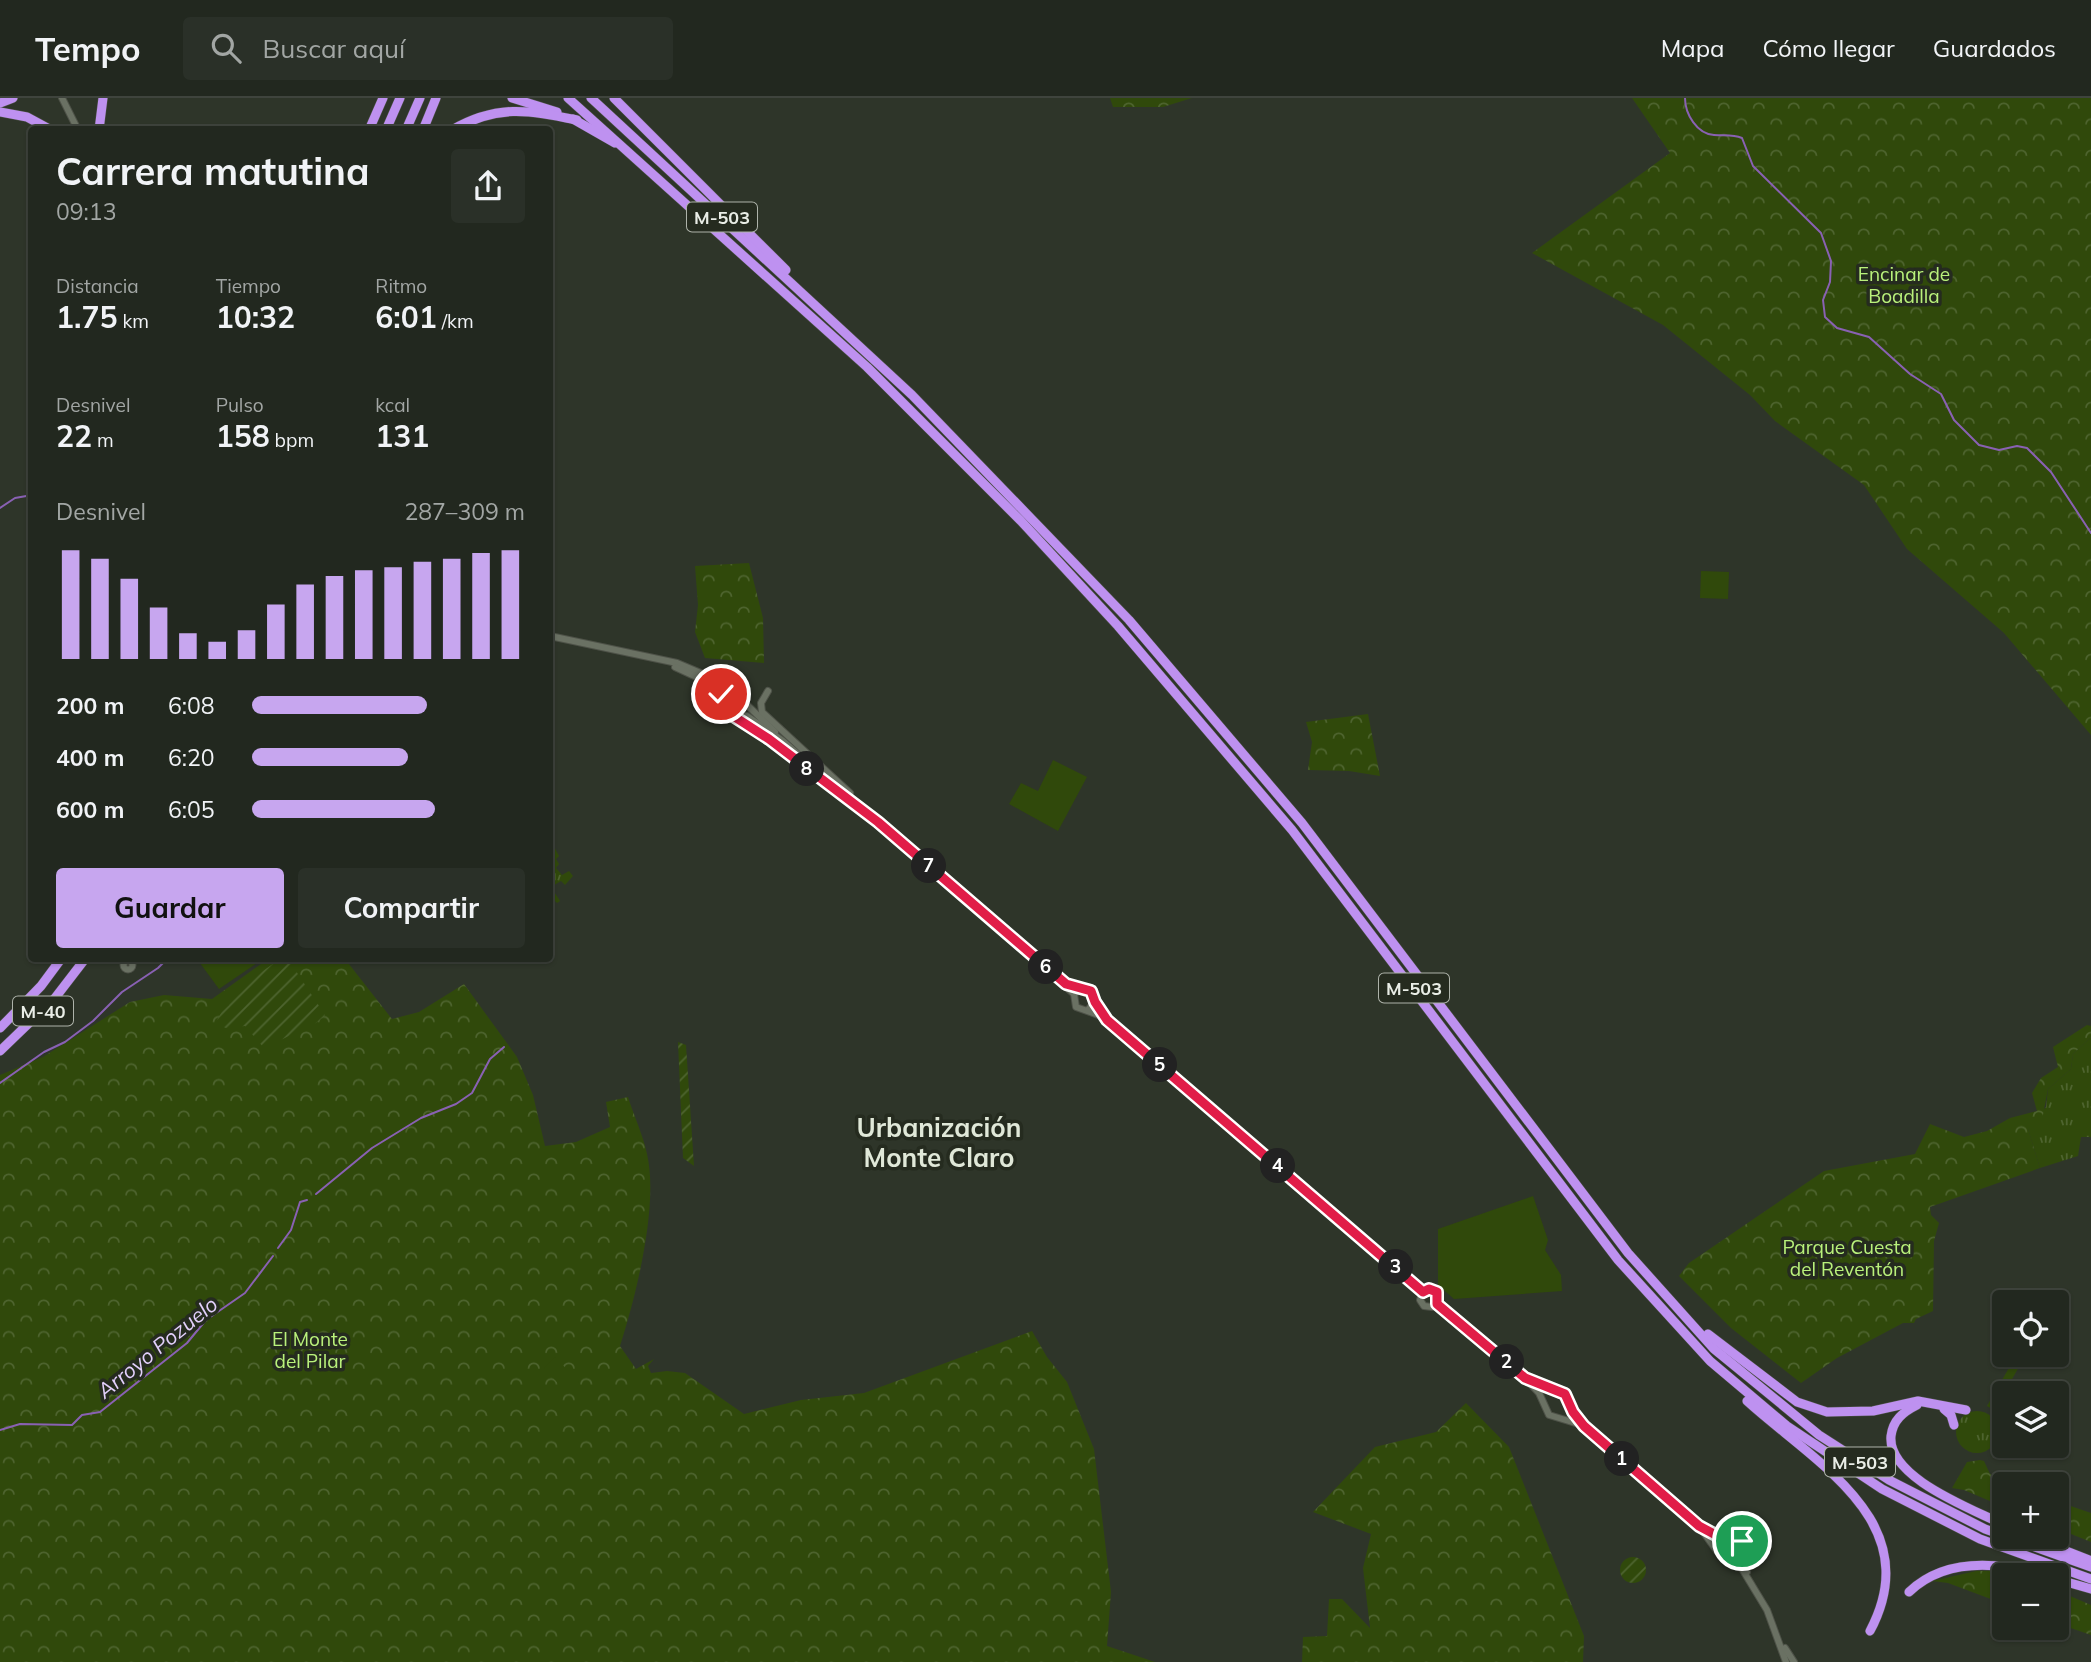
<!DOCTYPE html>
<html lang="es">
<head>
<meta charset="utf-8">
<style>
	:root { --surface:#22281f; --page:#2a3028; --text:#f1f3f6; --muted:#a2a6a4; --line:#3f443d; --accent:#c7a6ef }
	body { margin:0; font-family:Mulish,sans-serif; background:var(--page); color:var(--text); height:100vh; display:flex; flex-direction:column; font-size:26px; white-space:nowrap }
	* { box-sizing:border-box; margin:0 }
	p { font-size:23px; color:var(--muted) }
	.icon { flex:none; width:38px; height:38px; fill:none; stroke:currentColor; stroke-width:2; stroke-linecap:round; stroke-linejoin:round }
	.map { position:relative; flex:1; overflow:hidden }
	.sheet { position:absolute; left:28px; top:28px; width:525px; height:836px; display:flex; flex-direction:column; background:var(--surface); border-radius:7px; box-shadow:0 2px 5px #0004,0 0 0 2px var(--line) }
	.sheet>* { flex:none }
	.fabs { position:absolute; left:1992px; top:1192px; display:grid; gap:14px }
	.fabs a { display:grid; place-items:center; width:77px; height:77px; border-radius:7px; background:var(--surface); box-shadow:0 2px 5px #0004,0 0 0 2px var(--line); font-size:35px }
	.pin { position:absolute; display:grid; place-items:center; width:60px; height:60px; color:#fff; margin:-30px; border:4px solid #fff; border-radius:50%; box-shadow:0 2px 7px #0007 }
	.km { position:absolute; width:35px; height:35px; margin:-18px; border-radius:50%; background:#222; color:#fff; font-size:19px; line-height:35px; text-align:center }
	.round { display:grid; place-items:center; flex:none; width:74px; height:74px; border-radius:7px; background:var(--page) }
	.headline { display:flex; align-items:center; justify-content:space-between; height:119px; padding:0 28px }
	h1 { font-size:38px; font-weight:700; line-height:52px }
	.stats { display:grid; grid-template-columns:repeat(3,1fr); gap:10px; height:119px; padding:7px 28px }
	.stats div { display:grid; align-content:center }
	.stats b { font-size:30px; font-weight:700 }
	.stats small { font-size:19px; font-weight:400 }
	.stats p { font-size:19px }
	.chart { height:196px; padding:14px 28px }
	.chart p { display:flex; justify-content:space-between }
	.chart svg { width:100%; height:126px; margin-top:7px; stroke:var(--accent); stroke-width:6 }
	.button { display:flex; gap:14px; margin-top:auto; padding:14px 28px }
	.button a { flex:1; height:80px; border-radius:7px; background:var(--accent); color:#111; font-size:28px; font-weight:700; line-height:80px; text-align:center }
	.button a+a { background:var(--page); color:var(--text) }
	ul { padding:0 28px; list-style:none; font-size:23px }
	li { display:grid; grid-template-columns:112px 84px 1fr; align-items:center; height:52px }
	li i { height:18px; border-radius:9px; background:var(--accent) }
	header { display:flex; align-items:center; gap:42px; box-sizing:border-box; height:98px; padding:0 35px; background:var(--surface); border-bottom:2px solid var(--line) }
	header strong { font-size:33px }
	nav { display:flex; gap:38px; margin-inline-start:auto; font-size:24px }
	.search { width:490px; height:63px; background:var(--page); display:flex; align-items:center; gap:18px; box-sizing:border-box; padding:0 24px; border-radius:7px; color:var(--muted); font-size:26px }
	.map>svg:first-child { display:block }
	.grass { fill:url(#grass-tufts) }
	.forest { fill:url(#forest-crowns) }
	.garden { fill:url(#garden-furrows) }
	.pitch { fill:#30490b }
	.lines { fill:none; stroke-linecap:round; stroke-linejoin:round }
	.stream { stroke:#8961b3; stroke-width:2 }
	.minor-casing { stroke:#4e5248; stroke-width:8 }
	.highway-casing { stroke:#4e5248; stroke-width:10 }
	.minor { stroke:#6a7163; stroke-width:6 }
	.highway { stroke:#be91f0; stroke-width:9 }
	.route-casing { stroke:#fff; stroke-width:14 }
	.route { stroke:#e11d48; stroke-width:9 }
	.labels { text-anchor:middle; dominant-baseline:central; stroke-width:7; stroke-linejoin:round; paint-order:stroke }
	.shield { fill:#252b1f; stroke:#aeb3aa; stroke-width:2 }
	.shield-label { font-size:18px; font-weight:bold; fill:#e9ede6 }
	.park-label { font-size:19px; fill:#b9f17b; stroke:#252b1f }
	.water-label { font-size:21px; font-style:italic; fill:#e3d0fc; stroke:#252b1f }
	.district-label { font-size:26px; font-weight:bold; fill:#e0e8d8; stroke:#252b1f }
</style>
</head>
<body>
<header>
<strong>Tempo</strong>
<div class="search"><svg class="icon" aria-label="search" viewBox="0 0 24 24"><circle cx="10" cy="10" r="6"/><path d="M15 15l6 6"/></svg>Buscar aquí</div>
<nav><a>Mapa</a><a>Cómo llegar</a><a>Guardados</a></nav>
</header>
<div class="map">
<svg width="2091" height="1564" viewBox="0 0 2091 1564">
	<defs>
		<pattern id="grass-tufts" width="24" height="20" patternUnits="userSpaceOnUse" patternTransform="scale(1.75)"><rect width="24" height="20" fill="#30490b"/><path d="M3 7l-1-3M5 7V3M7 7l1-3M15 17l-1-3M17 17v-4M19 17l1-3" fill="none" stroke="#4e642f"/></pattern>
		<pattern id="forest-crowns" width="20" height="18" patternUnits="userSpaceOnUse" patternTransform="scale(1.75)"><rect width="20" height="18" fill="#30490b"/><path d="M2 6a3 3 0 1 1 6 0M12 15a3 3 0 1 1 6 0" fill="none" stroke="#4e642f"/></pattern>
		<pattern id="garden-furrows" width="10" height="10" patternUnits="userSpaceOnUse" patternTransform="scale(1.75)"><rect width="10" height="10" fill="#30490b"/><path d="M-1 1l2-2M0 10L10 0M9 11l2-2" fill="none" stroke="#4e642f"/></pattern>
	</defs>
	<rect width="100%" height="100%" fill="#2e3529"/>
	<g class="grass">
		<polygon points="550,741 559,758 556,761 559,766 556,770 562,777 569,773 573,778 565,787 561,783 551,789 560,803 557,805 550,798 552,780"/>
		<polygon points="2091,939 2091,1039 2081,1039 2078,1058 2040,1070 2028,1031 2046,1009 2048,991 2071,971 2073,956"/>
		<polygon points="2017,1256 2026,1257 1994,1312 1987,1308"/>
		<circle cx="1977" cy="1334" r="21"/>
	</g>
	<g class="forest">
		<polygon points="1110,0 1192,0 1163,9 1113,9"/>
		<polygon points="1632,0 2091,0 2091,637 2004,535 1907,451 1864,387 1775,323 1750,297 1663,227 1532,155 1670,55"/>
		<polygon points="749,465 763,520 764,565 705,560 695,534 698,507 695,468"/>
		<polygon points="1368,616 1380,678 1349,673 1308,672 1312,644 1306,624"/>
		<path d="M268 861H345L392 921 419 914 464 886 517 959 533 997 545 1048 576 1044 610 1029 606 1004 628 999C634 1018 643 1037 647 1056 659 1107 636 1198 620 1248L636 1271 654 1261 648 1268 651 1275 667 1273 685 1275 744 1316 801 1302 864 1295 1032 1233 1047 1259 1067 1284 1094 1351 1111 1494 1107 1548 1155 1564H0V977L43 959 130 904 164 897 212 901Z"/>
		<polygon points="2087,927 2091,928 2091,939 2073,956 2071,971 2048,991 2042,1022 2028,1031 2040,1070 1930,1109 1931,1117 1939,1125 1934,1143 1933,1213 1916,1221 1914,1225 1903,1225 1837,1260 1801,1285 1731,1230 1679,1178 1689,1165 1824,1073 1915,1056 1930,1026 1964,1039 1987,1033 2010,1020 2037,1013 2032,995 2041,980 2058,969 2053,949"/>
		<polygon points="1466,1305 1509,1349 1584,1538 1583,1564 1302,1564 1303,1539 1327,1538 1329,1501 1342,1501 1370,1530 1363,1470 1371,1436 1313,1414 1375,1349 1436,1334"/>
		<polygon points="1980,1362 1984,1363 1990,1376 2011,1386 2004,1386 2004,1409 1964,1392 1952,1390 1967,1364"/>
		<polygon points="2056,1403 2091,1415 2091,1444 2056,1430"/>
		<polygon points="1976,1473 2000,1473 2016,1477 2004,1477 2004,1506 1948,1485 1932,1483"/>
		<polygon points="2056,1492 2091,1507 2091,1537 2056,1525"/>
	</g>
	<g class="garden">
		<polygon points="280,861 288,861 325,917 316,925 264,950 245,928 226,930 215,926 222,913 229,907 225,899"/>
		<polygon points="678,944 686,947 694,1068 683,1060"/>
		<circle cx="1633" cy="1472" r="13"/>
	</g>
	<g class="pitch">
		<polygon points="1701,473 1729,474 1728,501 1700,500"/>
		<polygon points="1053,662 1087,679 1058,733 1009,706 1021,685 1038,693"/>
		<polygon points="197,861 263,861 219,891"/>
		<polygon points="1533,1098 1548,1142 1545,1152 1561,1177 1562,1193 1454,1201 1438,1187 1438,1131"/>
		<polygon points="555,1259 579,1284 568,1296 544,1270"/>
	</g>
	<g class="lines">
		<g class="stream">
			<path d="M1685 0C1685 16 1697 36 1714 37 1725 38 1732 36 1742 40L1753 68 1821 135 1831 163 1830 184 1823 202 1825 219 1837 230 1869 239 1910 276 1941 296 1954 322 1979 347 1999 352 2017 348 2027 350 2051 374 2091 435"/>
			<polyline points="0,410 15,400 32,397"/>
			<polyline points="0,985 44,954 65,944 93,923 122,894 158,870 167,861"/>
			<polyline points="316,1096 372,1050 421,1020 456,1006 472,995 490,961 504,949"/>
			<polyline points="278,1150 291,1132 300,1104 307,1102"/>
			<polyline points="0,1332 20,1326 72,1327 82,1317 100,1314 187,1245 206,1222 245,1195 273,1158"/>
		</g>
		<defs>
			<g id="minor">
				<polyline points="62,0 78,32"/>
				<polyline points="550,538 677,565 743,593 746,606 737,615"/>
				<polyline points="675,569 701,581 720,599"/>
				<polyline points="731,589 720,599 724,612 769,641 837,694"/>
				<polyline points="768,593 761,605 762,614 850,695"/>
				<polyline points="746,606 775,634"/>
				<polyline points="729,615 747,618 783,643 1074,896"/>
				<circle cx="128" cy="867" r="4.5"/>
				<polyline points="1088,912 1095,904 1094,896 1088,891 1080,891 1074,896 1076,909 1104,919 1423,1194"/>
				<polyline points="1423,1194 1420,1202 1424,1208 1432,1209 1437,1206"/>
				<polyline points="1423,1194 1429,1191 1437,1194 1437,1206"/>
				<polyline points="1437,1206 1525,1280 1539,1295 1549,1317 1582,1327"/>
				<polyline points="1525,1280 1565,1296 1572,1314 1584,1328 1699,1428 1719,1456 1747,1474"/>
				<polyline points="1707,1433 1731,1446 1733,1456 1767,1512 1786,1564"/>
				<polyline points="1741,1463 1739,1450 1742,1443"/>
				<polyline points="1785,1550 1794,1564"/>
			</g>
			<g id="highway">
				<polyline points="512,0 557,14"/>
				<polyline points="568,0 867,269 1021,423 1118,528 1292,732 1618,1162 1710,1263 1787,1328 1882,1391 1980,1441 2091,1481"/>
				<polyline points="591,0 912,297 1129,522 1302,725 1628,1155 1714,1251 1819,1337 1889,1382 1985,1431 2091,1469"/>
				<polyline points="614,0 786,172"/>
				<polyline points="0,5 13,0"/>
				<polyline points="0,14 27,19 51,32"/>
				<polyline points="573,21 615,45"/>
				<polyline points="99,32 103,0"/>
				<polyline points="369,32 383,0"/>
				<polyline points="386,32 400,0"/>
				<polyline points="406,32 420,0"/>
				<polyline points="423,32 436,0"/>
				<path d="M452 32C497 6 528 12 577 22"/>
				<polyline points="0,930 41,888 61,861"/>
				<polyline points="0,953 55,900 85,861"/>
				<polyline points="1708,1236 1797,1304 1827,1314 1873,1313 1918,1303 1966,1312"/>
				<path d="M1747 1303C1815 1365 1928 1424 1870 1533"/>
				<path d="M1917 1307C1903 1314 1893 1322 1891 1338 1887 1380 1973 1411 2004 1427"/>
				<polyline points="1944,1311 1951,1317 1954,1327"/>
				<polyline points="2028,1438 2089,1462"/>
				<polyline points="2056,1481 2091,1491"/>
				<path d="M1909 1494C1946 1459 1998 1464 2043 1477"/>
			</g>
		</defs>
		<use href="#minor" class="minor-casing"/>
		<use href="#highway" class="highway-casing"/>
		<use href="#minor" class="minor"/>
		<use href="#highway" class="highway"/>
	</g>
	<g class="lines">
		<defs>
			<polyline id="route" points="721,596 720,604 724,612 769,641 878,724 1066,886 1091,893 1095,904 1107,922 1423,1194 1429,1191 1437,1194 1437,1206 1525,1280 1565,1296 1573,1314 1584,1328 1699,1428 1729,1444 1732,1449 1742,1443"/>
		</defs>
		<use href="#route" class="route-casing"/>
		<use href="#route" class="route"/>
	</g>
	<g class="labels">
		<g class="shield">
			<rect x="687" y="104.5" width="70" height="29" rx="5"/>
			<rect x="1379" y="875.5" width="70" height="29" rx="5"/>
			<rect x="13" y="898.5" width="60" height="29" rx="5"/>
			<rect x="1825" y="1349.5" width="70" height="29" rx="5"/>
		</g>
		<g class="shield-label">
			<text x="722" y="119">M-503</text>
			<text x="1414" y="890">M-503</text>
			<text x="43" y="913">M-40</text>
			<text x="1860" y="1364">M-503</text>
		</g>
		<g class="park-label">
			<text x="1904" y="176">Encinar de<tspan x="1904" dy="22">Boadilla</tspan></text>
			<text x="1847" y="1149">Parque Cuesta<tspan x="1847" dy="22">del Reventón</tspan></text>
			<text x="310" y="1241">El Monte<tspan x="310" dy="22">del Pilar</tspan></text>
		</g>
		<g class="water-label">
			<text transform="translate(157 1249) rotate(-39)">Arroyo Pozuelo</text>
		</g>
		<g class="district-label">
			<text x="939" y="1029">Urbanización<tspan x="939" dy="30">Monte Claro</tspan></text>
		</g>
	</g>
</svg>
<div class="fabs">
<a><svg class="icon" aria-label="locate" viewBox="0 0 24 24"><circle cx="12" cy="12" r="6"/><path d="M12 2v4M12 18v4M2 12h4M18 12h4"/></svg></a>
<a><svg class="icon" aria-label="layers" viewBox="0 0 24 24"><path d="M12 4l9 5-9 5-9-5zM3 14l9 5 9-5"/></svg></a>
<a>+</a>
<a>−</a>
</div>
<div class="pin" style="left:1742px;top:1443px;background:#1e9e55"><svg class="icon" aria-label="arrive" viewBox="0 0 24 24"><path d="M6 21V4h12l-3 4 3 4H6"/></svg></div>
<div class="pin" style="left:721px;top:596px;background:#d93025"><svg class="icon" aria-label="check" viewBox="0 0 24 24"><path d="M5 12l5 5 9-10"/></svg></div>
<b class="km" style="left:1622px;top:1361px">1</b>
<b class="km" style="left:1507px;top:1264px">2</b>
<b class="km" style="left:1396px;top:1169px">3</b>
<b class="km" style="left:1278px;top:1068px">4</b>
<b class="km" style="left:1160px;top:967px">5</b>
<b class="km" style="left:1046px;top:869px">6</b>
<b class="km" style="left:929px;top:768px">7</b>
<b class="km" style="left:807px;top:671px">8</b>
<section class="sheet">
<div class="headline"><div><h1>Carrera matutina</h1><p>09:13</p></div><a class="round"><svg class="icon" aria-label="share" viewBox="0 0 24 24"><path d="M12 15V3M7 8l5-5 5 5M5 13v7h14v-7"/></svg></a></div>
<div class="stats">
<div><p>Distancia</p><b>1.75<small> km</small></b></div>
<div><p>Tiempo</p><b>10:32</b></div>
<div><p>Ritmo</p><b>6:01<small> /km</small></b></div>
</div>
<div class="stats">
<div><p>Desnivel</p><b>22<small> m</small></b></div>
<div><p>Pulso</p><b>158<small> bpm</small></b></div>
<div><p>kcal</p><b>131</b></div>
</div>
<div class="chart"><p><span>Desnivel</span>287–309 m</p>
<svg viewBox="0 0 160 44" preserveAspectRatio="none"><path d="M5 44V6M15 44V9M25 44V16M35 44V26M45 44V35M55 44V38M65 44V34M75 44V25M85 44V18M95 44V15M105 44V13M115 44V12M125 44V10M135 44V9M145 44V7M155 44V6"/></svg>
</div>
<ul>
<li><b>200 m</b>6:08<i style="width:64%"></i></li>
<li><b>400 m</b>6:20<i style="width:57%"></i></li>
<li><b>600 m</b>6:05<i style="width:67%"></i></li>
</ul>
<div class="button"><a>Guardar</a><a>Compartir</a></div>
</section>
</div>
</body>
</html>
